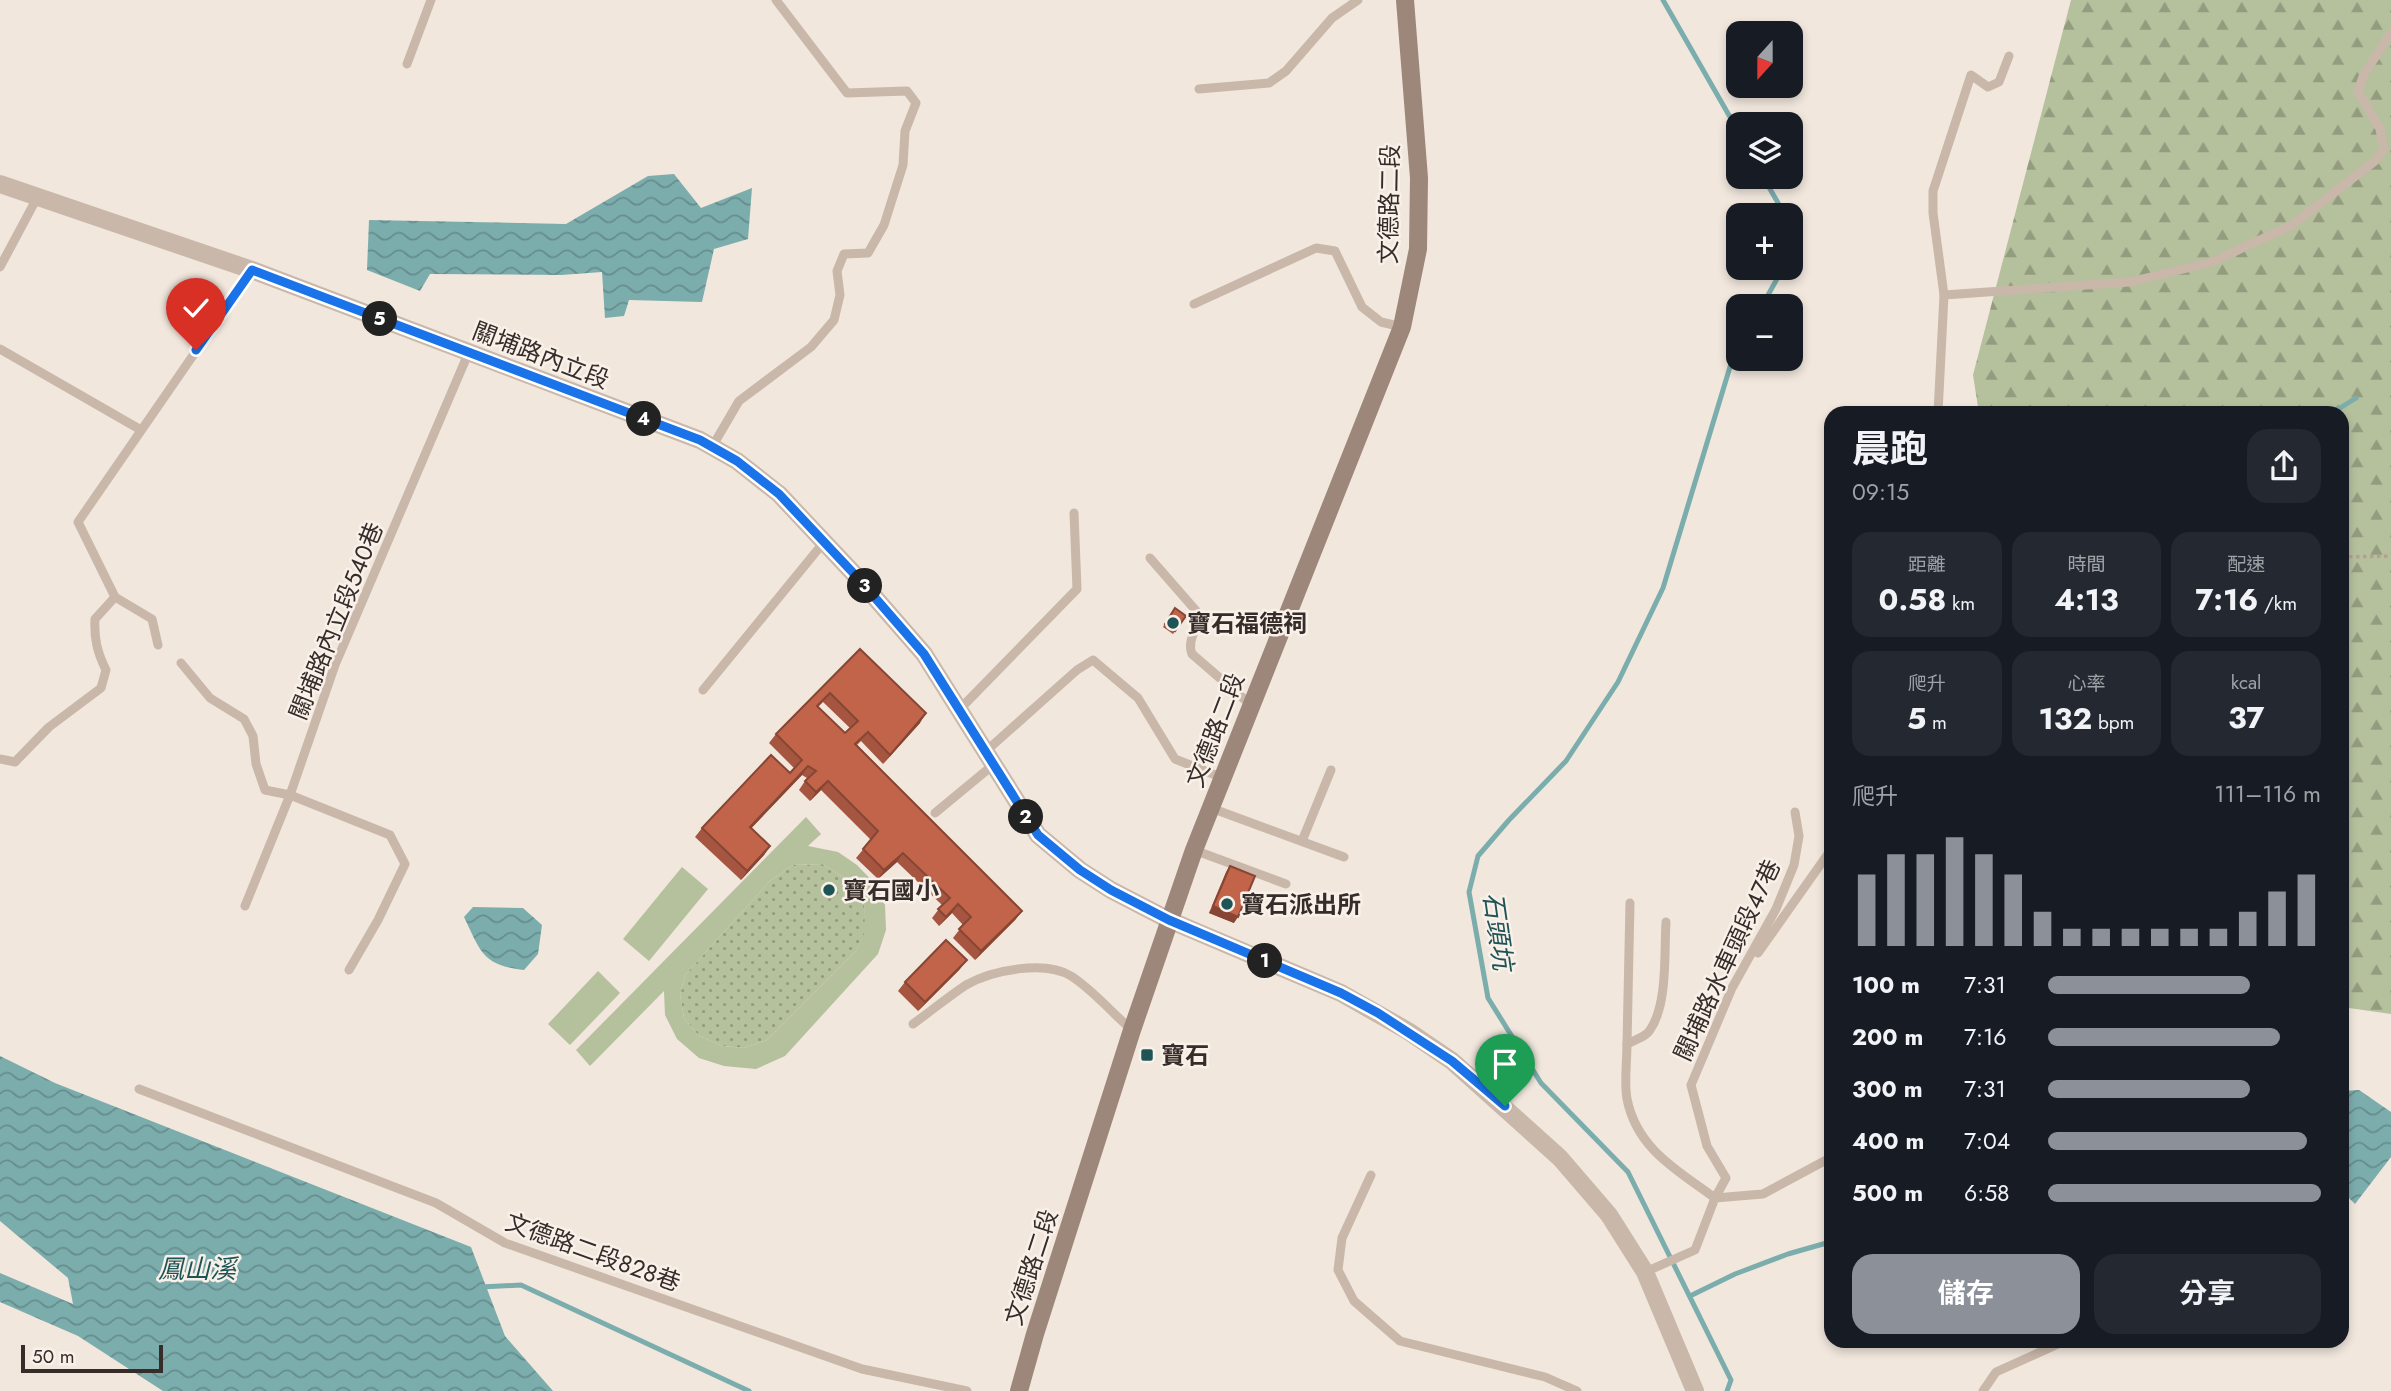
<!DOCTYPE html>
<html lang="zh-TW">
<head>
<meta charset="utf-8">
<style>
	:root { --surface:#171b24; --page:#242831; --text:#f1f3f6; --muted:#9ea1a6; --accent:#8c9099 }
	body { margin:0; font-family:Jost,"Noto Sans TC",sans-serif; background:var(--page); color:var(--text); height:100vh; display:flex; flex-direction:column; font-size:26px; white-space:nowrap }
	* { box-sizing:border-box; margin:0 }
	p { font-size:23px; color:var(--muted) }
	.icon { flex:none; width:38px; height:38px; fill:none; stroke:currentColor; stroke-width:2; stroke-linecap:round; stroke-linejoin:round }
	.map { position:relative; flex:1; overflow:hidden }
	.side { position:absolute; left:1824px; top:406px; width:525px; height:942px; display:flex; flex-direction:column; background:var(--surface); border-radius:21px; box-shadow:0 4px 10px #0003 }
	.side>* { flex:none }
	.needle { width:46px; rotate:201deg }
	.controls { position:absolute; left:1726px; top:21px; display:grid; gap:14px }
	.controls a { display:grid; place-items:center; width:77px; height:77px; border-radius:14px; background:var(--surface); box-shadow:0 4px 10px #0003; font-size:35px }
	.scale { position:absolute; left:21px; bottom:18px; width:142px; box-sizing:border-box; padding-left:7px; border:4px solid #362c29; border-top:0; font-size:19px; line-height:24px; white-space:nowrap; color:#362c29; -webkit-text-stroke:5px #f9f1e9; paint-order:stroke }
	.pin { position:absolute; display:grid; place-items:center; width:60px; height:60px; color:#fff; margin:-72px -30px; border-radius:50% 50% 50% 0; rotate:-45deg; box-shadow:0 0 7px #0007 }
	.pin .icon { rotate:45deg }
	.km { position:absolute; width:35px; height:35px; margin:-18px; border-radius:50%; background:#222; color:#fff; font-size:19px; line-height:35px; text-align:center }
	.round { display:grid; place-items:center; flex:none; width:74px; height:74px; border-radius:21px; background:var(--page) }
	.summary { display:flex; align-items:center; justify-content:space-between; height:119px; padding:0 28px }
	h1 { font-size:38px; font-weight:700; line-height:52px }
	.metrics { display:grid; grid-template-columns:repeat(3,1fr); gap:10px; height:119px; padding:7px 28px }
	.metrics div { display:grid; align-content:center; border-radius:18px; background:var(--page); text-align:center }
	.metrics b { font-size:30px; font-weight:700 }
	.metrics small { font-size:19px; font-weight:400 }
	.metrics p { font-size:19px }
	.chart { height:196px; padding:14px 28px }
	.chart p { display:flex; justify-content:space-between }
	.chart svg { width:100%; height:126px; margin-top:7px; stroke:var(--accent); stroke-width:6 }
	.primary-button { display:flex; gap:14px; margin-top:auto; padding:14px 28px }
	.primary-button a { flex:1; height:80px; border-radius:21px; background:var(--accent); color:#fff; font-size:28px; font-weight:700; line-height:80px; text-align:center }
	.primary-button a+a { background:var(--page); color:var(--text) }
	ul { padding:0 28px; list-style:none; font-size:23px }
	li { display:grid; grid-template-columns:112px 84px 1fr; align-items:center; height:52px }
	li i { height:18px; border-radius:9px; background:var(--accent) }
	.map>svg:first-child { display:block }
	.grass { fill:url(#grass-dots) }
	.forest { fill:url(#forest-firs) }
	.green { fill:#b5c09d; fill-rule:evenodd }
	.water { fill:url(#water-waves) }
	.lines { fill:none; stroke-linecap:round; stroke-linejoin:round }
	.stream { stroke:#7cadad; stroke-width:5 }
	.path { stroke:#b5a193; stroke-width:3.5; stroke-dasharray:3.5 3.5; stroke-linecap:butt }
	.service { stroke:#c9b7a9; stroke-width:9 }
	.tertiary { stroke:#c9b7a9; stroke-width:18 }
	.secondary { stroke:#9d867a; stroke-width:18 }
	.wall { fill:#a65640; fill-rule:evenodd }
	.shaded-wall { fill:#874634 }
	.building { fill:#c1644a; stroke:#874634; stroke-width:2; fill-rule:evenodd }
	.route-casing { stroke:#fff; stroke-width:14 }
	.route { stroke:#1a73e8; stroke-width:9 }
	.poi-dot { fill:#1f5456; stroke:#f9f1e9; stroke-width:2.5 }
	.labels { text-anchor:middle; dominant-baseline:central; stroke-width:5; stroke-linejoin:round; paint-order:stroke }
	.street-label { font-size:24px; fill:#362c29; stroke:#f9f1e9 }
	.poi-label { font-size:24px; font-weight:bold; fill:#362c29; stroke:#f9f1e9; text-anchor:start }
	.water-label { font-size:26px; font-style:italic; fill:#1f5456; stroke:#f9f1e9 }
</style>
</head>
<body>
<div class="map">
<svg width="2391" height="1391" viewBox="0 0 2391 1391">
	<defs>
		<pattern id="grass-dots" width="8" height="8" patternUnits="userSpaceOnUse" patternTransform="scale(1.75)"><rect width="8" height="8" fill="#b5c09d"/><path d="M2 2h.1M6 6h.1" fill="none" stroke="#949c80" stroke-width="1.8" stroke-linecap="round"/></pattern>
		<pattern id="forest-firs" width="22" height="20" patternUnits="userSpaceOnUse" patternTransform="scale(1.75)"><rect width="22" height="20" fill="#b5c09d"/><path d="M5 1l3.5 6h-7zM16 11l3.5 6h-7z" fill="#949c80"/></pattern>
		<pattern id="water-waves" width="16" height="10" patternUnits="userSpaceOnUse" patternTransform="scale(1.75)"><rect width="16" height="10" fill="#7cadad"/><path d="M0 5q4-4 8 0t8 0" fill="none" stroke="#668d8d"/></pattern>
	</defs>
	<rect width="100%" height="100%" fill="#f1e7dd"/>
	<polygon class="grass" points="822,864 851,882 864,904 866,931 856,951 767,1040 744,1048 723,1046 699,1036 684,1018 680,995 685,975 770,881 793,865"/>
	<polygon class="forest" points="2071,0 2391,0 2391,1014 2342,1007 2342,413 1979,413 1973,375"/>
	<g class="green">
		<path d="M806 817 821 834 808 846 838 852 857 865 877 886 885 905 886 930 878 954 785 1056 756 1069 724 1066 699 1058 677 1039 665 1015 664 991 590 1066 576 1050ZM822 864 851 882 864 904 865 932 856 951 767 1040 744 1048 723 1046 699 1036 684 1018 680 995 685 975 770 881 793 865Z"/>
		<polygon points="682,867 708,889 649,961 623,939"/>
		<polygon points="598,971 620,993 570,1045 548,1024"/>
	</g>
	<g class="water">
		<polygon points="674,174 701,208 752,188 748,239 714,249 702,302 629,300 624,316 605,318 602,272 561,275 430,274 420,291 367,270 369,220 566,224 648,176"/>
		<path d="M473 907 523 908 542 925 538 954 524 970C482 965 481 952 464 917Z"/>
		<polygon points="0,1056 55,1083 471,1247 505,1336 553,1391 163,1391 78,1336 0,1302 0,1273 73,1304 68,1278 0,1221"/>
		<polygon points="2359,1090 2391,1112 2391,1157 2355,1204 2342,1191 2342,1091"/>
	</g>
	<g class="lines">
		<g class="stream">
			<polyline points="1663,0 1738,131"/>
			<polyline points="1763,177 1785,215"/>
			<polyline points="1762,306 1783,268"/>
			<polyline points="2332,413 2356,398"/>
			<polyline points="481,1287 521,1285 749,1391"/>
			<polyline points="1690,1296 1735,1274 1788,1254 1830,1242"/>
			<polyline points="1727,1391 1731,1380 1628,1172 1541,1083 1488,998 1469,892 1478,856 1509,820 1566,761 1618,682 1663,588 1733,357 1738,348"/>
		</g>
		<polyline class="path" points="2342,557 2391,556"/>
		<g class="service">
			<polyline points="407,64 431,0"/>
			<polyline points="1199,89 1269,83 1286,71 1332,18 1358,0"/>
			<polyline points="0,267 38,196"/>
			<polyline points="1944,295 2130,282 2212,262 2292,225 2375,161 2384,149 2380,129 2358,91 2364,74 2391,33"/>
			<polyline points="1194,304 1316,248 1335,251 1362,307 1381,322 1402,327"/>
			<polyline points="0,349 141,430"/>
			<polyline points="1938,413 1944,295 1933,213 1933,191 1971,75 1988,87 1999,82 2009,56"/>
			<polyline points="712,447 739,401 811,347 834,320 840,295 837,271 844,254 868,253 884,225 903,165 905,131 916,103 907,91 847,93 776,0"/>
			<path d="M1150 558 1198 613C1200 627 1186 639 1192 654L1251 705"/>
			<polyline points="158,645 152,619 115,597 78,522 252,270"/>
			<polyline points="181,663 210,698 244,719 253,736 256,764 265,790 290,795 390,835 405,864 378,920 349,970"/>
			<polyline points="703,690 824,542"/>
			<polyline points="959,710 1077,589 1074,513"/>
			<polyline points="985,752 1077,670 1093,660 1138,698 1175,759 1223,778"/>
			<path d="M0 759 15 762 49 727 101 688 106 670C97 652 94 638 95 619L115 597"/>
			<polyline points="1211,808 1344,857"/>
			<polyline points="935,813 993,765"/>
			<polyline points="1302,841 1331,770"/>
			<polyline points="1194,850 1286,884"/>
			<polyline points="245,906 290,795 335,665 468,354"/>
			<path d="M1666 922C1664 953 1668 1004 1650 1030 1646 1037 1634 1040 1627 1044 1627 1061 1624 1082 1627 1099 1637 1149 1677 1170 1715 1198L1726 1178 1707 1146 1691 1085 1732 988 1776 909 1794 865 1799 836 1795 812"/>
			<polyline points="1758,953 1830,851"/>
			<path d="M913 1024C931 1011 948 997 966 985 992 970 1045 960 1071 976 1092 989 1113 1014 1132 1030"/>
			<polyline points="1627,1044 1630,903"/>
			<polyline points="139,1089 436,1203 505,1243 862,1369 967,1391"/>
			<polyline points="1371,1175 1342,1238 1338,1270 1354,1301 1400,1341 1545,1377 1577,1391"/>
			<polyline points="1645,1272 1695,1250 1715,1198 1763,1194 1830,1158"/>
			<polyline points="1983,1391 1996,1372 2067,1340"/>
		</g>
		<polyline class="tertiary" points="0,184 252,270 700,440 737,461 779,494 857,577 924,654 1038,835 1080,870 1111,890 1169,920 1341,993 1408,1031 1452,1061 1560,1158 1609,1215 1645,1272 1695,1391"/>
		<polyline class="secondary" points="1019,1391 1035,1334 1132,1030 1194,850 1402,327 1418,249 1419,178 1405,0"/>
	</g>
	<g class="wall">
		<polygon points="1175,608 1186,616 1173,634 1163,627"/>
		<path d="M860 649 920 723 883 764 861 741 857 745 1022 911 1015 920 975 960 953 938 963 925 952 913 939 926 932 918 942 905 897 862 878 879 856 858 871 840 821 790 810 801 799 790 807 778 802 775 751 828 770 846 764 855 741 880 695 837 702 828 790 773 794 768 769 743 776 734ZM823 702 850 728 845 733 818 707Z"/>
		<polygon points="1230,866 1234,923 1209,913 1226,872"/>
		<polygon points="960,969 918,1011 898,991 905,982"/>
	</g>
	<g class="shaded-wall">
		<polygon points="926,713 920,723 883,764 890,755"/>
		<polygon points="808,766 802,775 744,836 750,827"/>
		<polygon points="828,781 821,790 810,801 816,792"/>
		<polygon points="770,846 764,855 741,880 747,871"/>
		<polygon points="903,853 897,862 878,879 884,870"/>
		<polygon points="958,904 952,913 939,926 946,917"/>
		<polygon points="1213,906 1238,917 1234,923 1209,913"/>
		<polygon points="1022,911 1015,920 975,960 981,951"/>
		<polygon points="967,960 960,969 918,1011 925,1002"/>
	</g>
	<g class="building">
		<polygon points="1175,608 1186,616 1175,631 1165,624"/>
		<path d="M860 649 926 713 890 755 868 732 855 744 1022 911 981 951 959 929 971 917 958 904 946 917 938 909 950 898 903 853 884 870 863 849 878 831 828 781 816 792 805 781 816 771 808 766 750 827 770 846 747 871 702 828 771 755 790 773 802 760 776 734ZM830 693 858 721 845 733 817 706Z"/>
		<polygon points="1230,866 1255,876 1238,917 1213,906"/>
		<polygon points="946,940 967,960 925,1002 905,982"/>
	</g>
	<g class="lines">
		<defs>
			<polyline id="route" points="196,350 252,270 700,440 737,461 779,494 857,577 924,654 1038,835 1080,870 1111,890 1169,920 1341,993 1378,1013 1452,1061 1505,1106"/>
		</defs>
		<use href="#route" class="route-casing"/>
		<use href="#route" class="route"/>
	</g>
	<g class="poi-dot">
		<circle cx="1173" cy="623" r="7"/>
		<circle cx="829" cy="890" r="7"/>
		<circle cx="1227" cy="904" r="7"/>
		<rect x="1140" y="1048" width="14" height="14" rx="3.5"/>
	</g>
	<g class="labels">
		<g class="street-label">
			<text transform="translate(1389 204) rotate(-89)">文德路二段</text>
			<text transform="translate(541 355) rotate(21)">關埔路內立段</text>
			<text transform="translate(336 621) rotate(-68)">關埔路內立段540巷</text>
			<text transform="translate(1215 730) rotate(-69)">文德路二段</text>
			<text transform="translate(1727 960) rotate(-65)">關埔路水車頭段47巷</text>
			<text transform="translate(593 1252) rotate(20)">文德路二段828巷</text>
			<text transform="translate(1031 1267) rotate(-72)">文德路二段</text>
		</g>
		<g class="poi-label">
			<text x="1187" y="623">寶石福德祠</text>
			<text x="843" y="890">寶石國小</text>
			<text x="1241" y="904">寶石派出所</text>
			<text x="1161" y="1055">寶石</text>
		</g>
		<g class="water-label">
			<text transform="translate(1498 931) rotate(82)">石頭坑</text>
			<text x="197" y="1269">鳳山溪</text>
		</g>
	</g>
</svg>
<div class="controls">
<a><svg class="needle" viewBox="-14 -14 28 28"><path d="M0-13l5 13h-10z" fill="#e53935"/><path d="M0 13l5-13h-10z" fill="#9ea1a6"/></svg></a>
<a><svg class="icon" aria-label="layers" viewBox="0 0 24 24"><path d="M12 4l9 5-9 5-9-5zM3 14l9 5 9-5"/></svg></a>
<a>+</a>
<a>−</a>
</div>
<div class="scale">50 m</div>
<div class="pin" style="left:1505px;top:1106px;background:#1e9e55"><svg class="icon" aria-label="arrive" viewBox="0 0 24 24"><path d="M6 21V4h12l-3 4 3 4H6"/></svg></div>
<div class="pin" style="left:196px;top:350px;background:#d93025"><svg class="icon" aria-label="check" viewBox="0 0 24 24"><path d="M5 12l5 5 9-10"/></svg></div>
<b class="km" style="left:1265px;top:961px">1</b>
<b class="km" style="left:1026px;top:817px">2</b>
<b class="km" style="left:865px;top:586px">3</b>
<b class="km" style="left:644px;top:419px">4</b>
<b class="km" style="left:380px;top:319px">5</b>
<section class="side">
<div class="summary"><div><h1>晨跑</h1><p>09:15</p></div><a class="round"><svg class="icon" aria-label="share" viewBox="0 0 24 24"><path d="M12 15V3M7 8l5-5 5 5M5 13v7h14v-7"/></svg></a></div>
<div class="metrics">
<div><p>距離</p><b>0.58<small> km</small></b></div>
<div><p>時間</p><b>4:13</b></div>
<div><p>配速</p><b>7:16<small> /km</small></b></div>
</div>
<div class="metrics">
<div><p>爬升</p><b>5<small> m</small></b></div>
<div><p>心率</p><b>132<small> bpm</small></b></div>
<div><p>kcal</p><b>37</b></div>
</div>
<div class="chart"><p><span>爬升</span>111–116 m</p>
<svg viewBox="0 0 160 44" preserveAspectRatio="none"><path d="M5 44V19M15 44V12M25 44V12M35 44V6M45 44V12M55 44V19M65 44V32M75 44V38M85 44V38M95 44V38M105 44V38M115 44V38M125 44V38M135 44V32M145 44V25M155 44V19"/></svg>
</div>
<ul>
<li><b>100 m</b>7:31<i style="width:74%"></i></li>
<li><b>200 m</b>7:16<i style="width:85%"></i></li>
<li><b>300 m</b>7:31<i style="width:74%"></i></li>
<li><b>400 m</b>7:04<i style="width:95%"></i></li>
<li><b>500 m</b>6:58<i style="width:100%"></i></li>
</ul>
<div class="primary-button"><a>儲存</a><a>分享</a></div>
</section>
</div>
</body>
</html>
